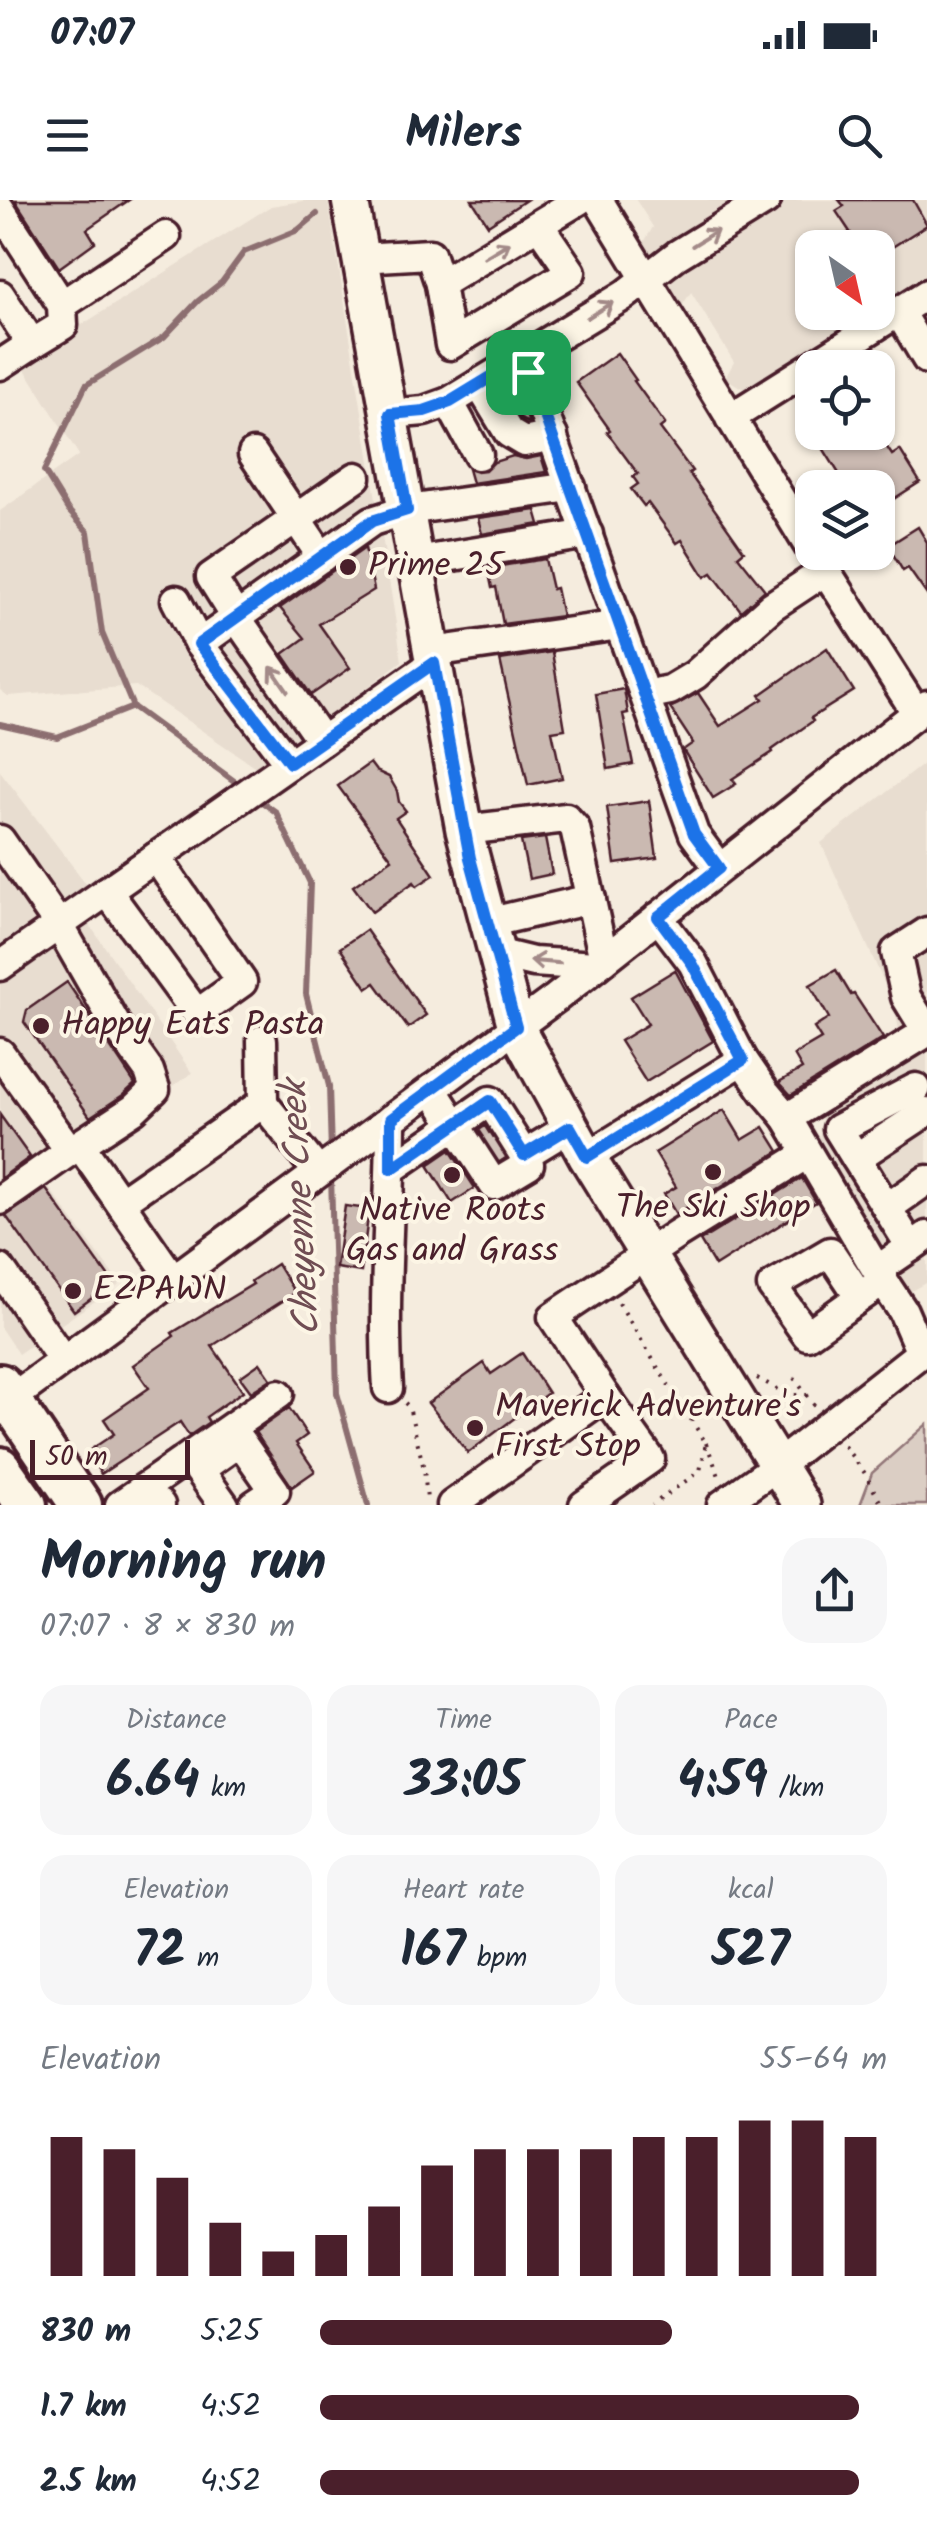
<!DOCTYPE html>
<html lang="en">
<head>
<meta charset="utf-8">
<style>
	:root { --surface:#fff; --page:#f6f6f7; --text:#1f2937; --muted:#747a83; --accent:#4a1f2b }
	body { margin:0; font-family:Kalam,sans-serif; background:var(--page); color:var(--text); height:100vh; display:flex; flex-direction:column; font-size:38px; white-space:nowrap }
	* { box-sizing:border-box; margin:0 }
	p { font-size:32px; color:var(--muted) }
	.icon { flex:none; width:55px; height:55px; fill:none; stroke:currentColor; stroke-width:2; stroke-linecap:round; stroke-linejoin:round }
	.map { position:relative; height:1305px; overflow:hidden }
	.panel { display:flex; flex-direction:column; background:var(--surface); flex:1 }
	.panel>* { flex:none }
	.needle { width:65px; rotate:146deg }
	.controls { position:absolute; left:795px; top:30px; display:grid; gap:20px }
	.controls a { display:grid; place-items:center; width:100px; height:100px; border-radius:20px; background:var(--surface); box-shadow:0 2px 8px #0004; font-size:50px }
	.scale { position:absolute; left:30px; bottom:25px; width:160px; box-sizing:border-box; padding-left:10px; border:5px solid #4a1f2b; border-top:0; font-size:28px; line-height:35px; white-space:nowrap; color:#4a1f2b; -webkit-text-stroke:8px #fcf5e5; paint-order:stroke }
	.pin { position:absolute; display:grid; place-items:center; width:85px; height:85px; color:#fff; margin:-42px; border-radius:20px; box-shadow:0 5px 15px #0006 }
	.round { display:grid; place-items:center; flex:none; width:105px; height:105px; border-radius:30px; background:var(--page) }
	.head { display:flex; align-items:center; justify-content:space-between; height:170px; padding:0 40px }
	h1 { font-size:55px; font-weight:700; line-height:75px }
	.metrics { display:grid; grid-template-columns:repeat(3,1fr); gap:15px; height:170px; padding:10px 40px }
	.metrics div { display:grid; align-content:center; border-radius:25px; background:var(--page); text-align:center }
	.metrics b { font-size:50px; font-weight:700 }
	.metrics small { font-size:28px; font-weight:400 }
	.metrics p { font-size:28px }
	.chart { height:280px; padding:20px 40px }
	.chart p { display:flex; justify-content:space-between }
	.chart svg { width:100%; height:180px; margin-top:10px; stroke:var(--accent); stroke-width:6 }
	ul { padding:0 40px; list-style:none; font-size:32px }
	li { display:grid; grid-template-columns:160px 120px 1fr; align-items:center; height:75px }
	li i { height:25px; border-radius:12px; background:var(--accent) }
	.status { display:flex; justify-content:space-between; align-items:center; height:70px; padding:0 50px; background:var(--surface); direction:ltr }
	.status svg { height:28px; fill:currentColor }
	header { display:flex; justify-content:space-between; align-items:center; height:130px; padding:0 40px; background:var(--surface); font-size:45px; font-weight:700 }
	.map>svg:first-child { display:block }
	.built { fill:#e8ddd0 }
	.green { fill:#dbcec4; stroke:#927678; stroke-width:2.5 }
	.lines { fill:none; stroke-linecap:round; stroke-linejoin:round }
	.stream { stroke:#8c6e70; stroke-width:6 }
	.building { fill:#cab9b1; stroke:#4a1f2b; stroke-width:2.5 }
	.minor-tunnel { stroke:#d3c3ba; stroke-width:28; stroke-dasharray:28 14; stroke-linecap:butt }
	.minor-casing { stroke:#4a1f2b; stroke-width:35 }
	.major-casing { stroke:#4a1f2b; stroke-width:42 }
	.highway-casing { stroke:#4a1f2b; stroke-width:48 }
	.path { stroke:#4a1f2b; stroke-width:4; stroke-dasharray:2.5 8; stroke-linecap:butt }
	.minor { stroke:#fcf5e5; stroke-width:28 }
	.major { stroke:#fcf5e5; stroke-width:35 }
	.highway { stroke:#fcf5e5; stroke-width:40 }
	.oneway { stroke:#a38a88 }
	.route-casing { stroke:#fff; stroke-width:20 }
	.route { stroke:#1a73e8; stroke-width:12 }
	.poi-dot { fill:#4a1f2b; stroke:#fcf5e5; stroke-width:4 }
	.labels { text-anchor:middle; dominant-baseline:central; stroke-width:8; stroke-linejoin:round; paint-order:stroke }
	.poi-label { font-size:35px; fill:#4a1f2b; stroke:#fcf5e5; text-anchor:start }
	.water-label { font-size:38px; font-style:italic; fill:#704d53; stroke:#fcf5e5 }
</style>
</head>
<body>
<div class="status"><b>07:07</b><svg viewBox="0 0 49 12"><path d="M0 12V9h3v3zM5 12V6h3v6zM10 12V3h3v9zM15 12V0h3v12zM26 1h20v11H26zM47 4h2v5h-2z"/></svg></div>
<header><svg class="icon" aria-label="menu" viewBox="0 0 24 24"><path d="M4 6h16M4 12h16M4 18h16"/></svg>Milers<svg class="icon" aria-label="search" viewBox="0 0 24 24"><circle cx="10" cy="10" r="6"/><path d="M15 15l6 6"/></svg></header>
<div class="map">
<svg width="927" height="1305" viewBox="0 0 927 1305">
	<rect width="100%" height="100%" fill="#f5ecde"/>
	<filter id="ink" filterUnits="userSpaceOnUse"><feTurbulence type="fractalNoise" baseFrequency=".01" numOctaves="2"/><feDisplacementMap in="SourceGraphic" scale="20" xChannelSelector="R" yChannelSelector="G"/><feConvolveMatrix kernelMatrix="1 2 1 2 8 2 1 2 1" color-interpolation-filters="sRGB"/></filter>
	<g filter="url(#ink)">
		<g class="built">
			<polygon points="308,0 328,0 402,461 260,570 136,486 8,496 0,490 0,311 79,255 21,163 271,6"/>
			<polygon points="636,0 927,0 927,81 878,112 878,48 812,48 812,112 877,113 751,189 742,188 725,178 734,162 691,92 680,109 643,44 653,27"/>
			<polygon points="927,561 927,1082 904,1095 818,947 822,916 905,857 893,802 821,643"/>
			<polygon points="0,571 107,711 89,724 192,873 41,977 120,1084 18,1154 0,1127"/>
		</g>
		<polygon class="green" points="927,1224 927,1305 860,1305 872,1273"/>
		<g class="lines">
			<g class="stream">
				<polyline points="133,507 102,433 88,332 68,310 44,271 86,185 164,137 198,101 222,82 244,52 298,30 317,14"/>
				<polyline points="0,524 57,537 133,507 241,586"/>
				<polyline points="255,597 276,612 310,683 306,794 329,886 331,953"/>
				<polyline points="331,975 337,1193 368,1305"/>
			</g>
		</g>
		<g class="building">
			<polygon points="15,0 129,0 87,29 95,42 59,68"/>
			<polygon points="472,0 526,0 488,25"/>
			<polygon points="839,0 913,0 927,25 878,56 878,48 825,48 850,32 836,11 844,6"/>
			<polygon points="617,153 636,180 634,181 665,224 660,228 692,271 689,273 744,351 738,356 765,390 741,411 712,373 705,377 682,340 677,343 648,303 644,306 631,289 638,284 633,277 638,274 607,232 610,230 576,182"/>
			<polygon points="519,194 529,223 522,220 509,200"/>
			<polygon points="813,232 877,232 892,255 900,250 920,282 878,309 878,288 848,288"/>
			<polygon points="513,256 526,259 541,256 546,272 472,283 468,269 477,272 485,271 494,262"/>
			<polygon points="536,310 540,324 482,334 478,318"/>
			<polygon points="918,327 927,342 927,395 908,368 903,371 888,346"/>
			<polygon points="365,348 374,390 319,424 350,468 311,495 283,454 305,438 280,408"/>
			<polygon points="545,359 552,389 556,388 562,416 503,424 496,387 492,388 488,368"/>
			<polygon points="827,448 854,491 811,518 813,521 772,550 773,552 732,579 736,584 713,598 683,550 693,543 670,508 698,493 720,526 763,499 760,495"/>
			<polygon points="552,452 565,529 552,531 562,578 528,585 500,460"/>
			<polygon points="624,489 628,513 623,514 633,564 608,569 596,494"/>
			<polygon points="370,563 376,571 389,577 397,591 399,602 406,611 396,618 434,675 417,686 414,682 372,712 353,686 392,659 338,586"/>
			<polygon points="649,601 657,658 615,664 607,607"/>
			<polygon points="545,638 552,674 529,679 521,641"/>
			<polygon points="366,730 426,815 408,828 375,783 367,788 340,748"/>
			<polygon points="675,770 713,841 646,882 620,841 648,824 631,797"/>
			<polygon points="836,770 851,795 854,794 883,838 791,895 779,882 802,869 794,855 821,839 814,828 829,818 810,785"/>
			<polygon points="67,782 135,884 123,895 90,917 24,822 27,810"/>
			<polygon points="724,910 742,940 764,927 779,951 676,1014 664,994 676,987 655,953"/>
			<polygon points="0,915 30,957 0,979"/>
			<polygon points="485,926 505,958 500,961 479,930"/>
			<polygon points="450,950 475,988 452,1003 428,965"/>
			<polygon points="802,978 816,1002 715,1066 700,1041"/>
			<polygon points="46,989 113,1083 74,1111 6,1016"/>
			<polygon points="345,1006 369,1009 361,1072 336,1068"/>
			<polygon points="277,1064 295,1093 212,1146 243,1191 206,1217 209,1222 189,1236 180,1222 101,1274 87,1252 114,1234 104,1219 149,1188 133,1165 174,1136 172,1133 253,1084 251,1081"/>
			<polygon points="522,1153 548,1193 468,1253 428,1203 484,1163 491,1174"/>
			<polygon points="260,1163 271,1179 251,1192 240,1177"/>
			<polygon points="289,1208 307,1235 296,1243 315,1271 292,1287 255,1232"/>
		</g>
		<g class="lines">
			<polyline class="minor-tunnel" points="487,952 506,940"/>
			<defs>
				<g id="minor">
					<polyline points="598,0 812,351"/>
					<polyline points="0,9 62,105 63,125 32,144 0,95"/>
					<polyline points="360,58 430,54 440,84 579,0"/>
					<polyline points="440,84 450,145 571,72 539,25"/>
					<polyline points="62,105 166,36"/>
					<polyline points="899,112 927,159"/>
					<polyline points="524,157 694,634 719,668"/>
					<polyline points="0,165 32,144"/>
					<polyline points="479,184 509,233 524,242 553,236"/>
					<polyline points="449,202 478,255"/>
					<polyline points="390,214 424,211 449,202 625,95 677,55 766,0"/>
					<polyline points="730,218 927,94"/>
					<polyline points="253,254 322,357"/>
					<polyline points="817,357 916,512"/>
					<polyline points="416,362 588,334"/>
					<polyline points="176,400 199,444 289,563"/>
					<polyline points="199,444 372,321 407,310 571,287"/>
					<polyline points="432,452 620,425"/>
					<polyline points="645,495 670,490 695,475 772,406 825,371"/>
					<polyline points="322,541 236,417 211,377 356,277"/>
					<polyline points="464,630 566,618 575,628 604,760"/>
					<polyline points="0,640 59,725 116,825 149,871 155,889 134,909 70,951 0,853"/>
					<polyline points="107,691 197,814 242,782 156,657"/>
					<polyline points="658,717 693,763 743,860 765,892 787,918 883,1081 883,1066 927,1036"/>
					<polyline points="487,723 591,699"/>
					<polyline points="927,732 896,752 906,797 927,831"/>
					<polyline points="496,753 533,762 596,766"/>
					<polyline points="0,766 434,463"/>
					<polyline points="262,840 263,903"/>
					<polyline points="432,889 494,985 529,964 524,955 570,927"/>
					<polyline points="787,918 927,832"/>
					<polyline points="80,945 173,1079"/>
					<polyline points="587,957 743,860"/>
					<polyline points="856,958 926,912"/>
					<polyline points="391,969 490,901 524,955"/>
					<polyline points="0,1000 70,951"/>
					<polyline points="120,1002 263,903 318,972"/>
					<polyline points="887,1008 927,980"/>
					<polyline points="911,1047 838,929 916,888"/>
					<polyline points="0,1069 63,1160"/>
					<polyline points="860,1097 830,1052 772,1086 807,1135 883,1081 903,1111 921,1153"/>
					<path d="M388 1188C382 1098 391 1009 391 919"/>
					<polyline points="0,1207 556,798 927,505"/>
					<polyline points="159,1304 160,1305"/>
					<polyline points="120,1305 279,1194"/>
					<polyline points="224,1305 199,1270 240,1241 275,1291 254,1305"/>
					<polyline points="452,1305 605,1196 553,1117 676,1035 807,954"/>
					<polyline points="584,1305 650,1259 605,1196"/>
					<polyline points="722,1305 778,1265 927,1148"/>
				</g>
				<polyline id="major" points="350,0 464,630 516,827 587,957 802,1305"/>
				<g id="highway">
					<polyline points="0,1185 81,1305"/>
					<polyline points="0,1268 26,1305"/>
				</g>
			</defs>
			<use href="#minor" class="minor-casing"/>
			<use href="#major" class="major-casing"/>
			<use href="#highway" class="highway-casing"/>
			<g class="path">
				<polyline points="619,1103 661,1173 706,1243 700,1271 652,1305"/>
				<polyline points="757,1178 789,1195 807,1195"/>
				<polyline points="794,1178 815,1206"/>
				<polyline points="405,1203 409,1207 424,1269 427,1300"/>
				<polyline points="706,1243 719,1276"/>
				<polyline points="844,1246 864,1272 882,1305"/>
			</g>
			<use href="#minor" class="minor"/>
			<use href="#major" class="major"/>
			<use href="#highway" class="highway"/>
		</g>
		<defs><path id="oneway-shaft" d="M-6 0H5M1.5-3L5.5 0L1.5 3" fill="none" stroke-width="1.6" stroke-linecap="round" stroke-linejoin="round" transform="scale(2.5)"/></defs>
		<g class="oneway">
			<use href="#oneway-shaft" transform="translate(705 38) rotate(-32)"/>
			<use href="#oneway-shaft" transform="translate(497 50) rotate(-31)"/>
			<use href="#oneway-shaft" transform="translate(600 110) rotate(-32)"/>
			<use href="#oneway-shaft" transform="translate(279 479) rotate(-125)"/>
			<use href="#oneway-shaft" transform="translate(545 762) rotate(-175)"/>
		</g>
	</g>
	<g class="lines" filter="url(#ink)">
		<defs>
			<polygon id="route" points="524,157 694,634 719,668 658,717 692,763 743,860 587,957 570,927 524,955 490,901 391,969 391,919 516,827 470,658 434,463 290,563 199,444 372,321 407,310 390,214 424,211 450,202"/>
		</defs>
		<use href="#route" class="route-casing"/>
		<use href="#route" class="route"/>
	</g>
	<g class="poi-dot">
		<circle cx="348" cy="367" r="10"/>
		<circle cx="41" cy="826" r="10"/>
		<circle cx="713" cy="972" r="10"/>
		<circle cx="452" cy="975" r="10"/>
		<circle cx="73" cy="1091" r="10"/>
		<circle cx="475" cy="1228" r="10"/>
	</g>
	<g class="labels">
		<g class="poi-label">
			<text x="368" y="367">Prime 25</text>
			<text x="61" y="826">Happy Eats Pasta</text>
			<text x="713" y="1009" text-anchor="middle">The Ski Shop</text>
			<text x="452" y="1012" text-anchor="middle">Native Roots<tspan x="452" dy="40">Gas and Grass</tspan></text>
			<text x="93" y="1091">EZPAWN</text>
			<text x="495" y="1208">Maverick Adventure's<tspan x="495" dy="40">First Stop</tspan></text>
		</g>
		<g class="water-label">
			<text transform="translate(302 1008) rotate(-93)">Cheyenne Creek</text>
		</g>
	</g>
</svg>
<div class="controls">
<a><svg class="needle" viewBox="-14 -14 28 28"><path d="M0-13l5 13h-10z" fill="#e53935"/><path d="M0 13l5-13h-10z" fill="#747a83"/></svg></a>
<a><svg class="icon" aria-label="locate" viewBox="0 0 24 24"><circle cx="12" cy="12" r="6"/><path d="M12 2v4M12 18v4M2 12h4M18 12h4"/></svg></a>
<a><svg class="icon" aria-label="layers" viewBox="0 0 24 24"><path d="M12 4l9 5-9 5-9-5zM3 14l9 5 9-5"/></svg></a>
</div>
<div class="scale">50 m</div>
<div class="pin" style="left:528px;top:172px;background:#1e9e55"><svg class="icon" aria-label="arrive" viewBox="0 0 24 24"><path d="M6 21V4h12l-3 4 3 4H6"/></svg></div>
</div>
<section class="panel">
<div class="head"><div><h1>Morning run</h1><p>07:07 · 8 × 830 m</p></div><a class="round"><svg class="icon" aria-label="share" viewBox="0 0 24 24"><path d="M12 15V3M7 8l5-5 5 5M5 13v7h14v-7"/></svg></a></div>
<div class="metrics">
<div><p>Distance</p><b>6.64<small> km</small></b></div>
<div><p>Time</p><b>33:05</b></div>
<div><p>Pace</p><b>4:59<small> /km</small></b></div>
</div>
<div class="metrics">
<div><p>Elevation</p><b>72<small> m</small></b></div>
<div><p>Heart rate</p><b>167<small> bpm</small></b></div>
<div><p>kcal</p><b>527</b></div>
</div>
<div class="chart"><p><span>Elevation</span>55–64 m</p>
<svg viewBox="0 0 160 44" preserveAspectRatio="none"><path d="M5 44V10M15 44V13M25 44V20M35 44V31M45 44V38M55 44V34M65 44V27M75 44V17M85 44V13M95 44V13M105 44V13M115 44V10M125 44V10M135 44V6M145 44V6M155 44V10"/></svg>
</div>
<ul>
<li><b>830 m</b>5:25<i style="width:62%"></i></li>
<li><b>1.7 km</b>4:52<i style="width:95%"></i></li>
<li><b>2.5 km</b>4:52<i style="width:95%"></i></li>
</ul>
</section>
</body>
</html>
